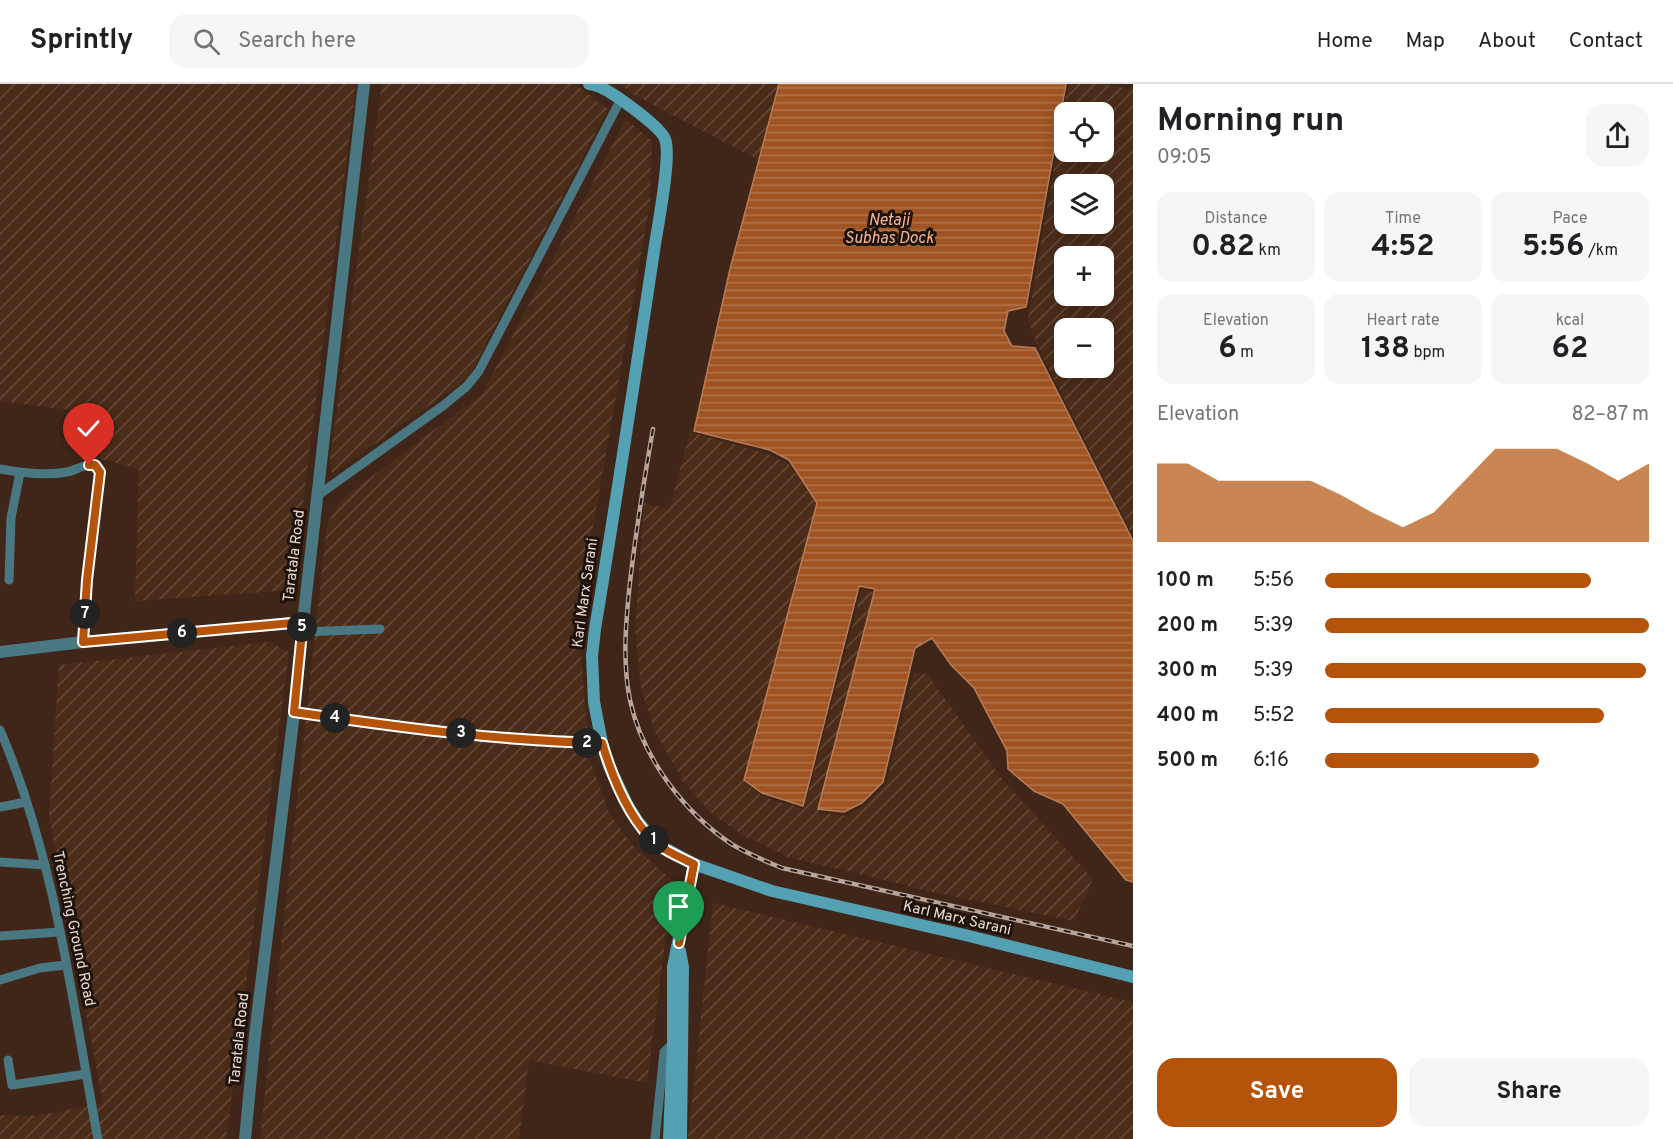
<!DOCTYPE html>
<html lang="en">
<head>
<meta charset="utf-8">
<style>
	:root { --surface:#fff; --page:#f6f6f6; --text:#202124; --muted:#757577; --line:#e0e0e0; --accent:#b45309 }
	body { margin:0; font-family:Overpass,sans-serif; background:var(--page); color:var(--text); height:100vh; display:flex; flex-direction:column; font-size:22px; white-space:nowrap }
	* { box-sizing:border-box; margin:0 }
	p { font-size:20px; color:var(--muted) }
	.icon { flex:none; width:33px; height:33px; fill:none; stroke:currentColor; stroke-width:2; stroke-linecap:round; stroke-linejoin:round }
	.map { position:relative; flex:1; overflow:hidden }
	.drawer { display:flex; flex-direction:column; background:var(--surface); width:540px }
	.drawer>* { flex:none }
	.tools { position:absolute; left:1054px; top:18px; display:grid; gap:12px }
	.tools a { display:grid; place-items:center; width:60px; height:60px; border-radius:12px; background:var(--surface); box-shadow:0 3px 15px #0003; font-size:30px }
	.pin { position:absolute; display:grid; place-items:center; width:51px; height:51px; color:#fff; margin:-62px -26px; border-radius:50% 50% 50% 0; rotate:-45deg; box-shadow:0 0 6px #0007 }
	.pin .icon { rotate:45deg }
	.km { position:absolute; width:30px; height:30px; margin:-15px; border-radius:50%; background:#222; color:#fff; font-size:16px; line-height:30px; text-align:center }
	.round { display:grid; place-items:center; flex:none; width:63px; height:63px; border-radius:18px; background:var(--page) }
	.overview { display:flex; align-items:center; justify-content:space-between; height:102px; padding:0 24px }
	h1 { font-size:33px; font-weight:700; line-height:45px }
	.stats { display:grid; grid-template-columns:repeat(3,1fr); gap:9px; height:102px; padding:6px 24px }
	.stats div { display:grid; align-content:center; border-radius:15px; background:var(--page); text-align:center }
	.stats b { font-size:30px; font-weight:700 }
	.stats small { font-size:16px; font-weight:400 }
	.stats p { font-size:16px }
	.chart { height:168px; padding:12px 24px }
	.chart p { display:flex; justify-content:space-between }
	.chart svg { width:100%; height:108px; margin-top:6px; fill:var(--accent); opacity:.7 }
	.action { display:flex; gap:12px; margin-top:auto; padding:12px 24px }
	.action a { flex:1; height:69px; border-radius:18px; background:var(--accent); color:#fff; font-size:24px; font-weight:700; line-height:69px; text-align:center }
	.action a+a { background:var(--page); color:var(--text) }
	ul { padding:0 24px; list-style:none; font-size:20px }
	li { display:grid; grid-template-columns:96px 72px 1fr; align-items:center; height:45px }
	li i { height:15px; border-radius:8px; background:var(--accent) }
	header { display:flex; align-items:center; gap:36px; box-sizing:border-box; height:84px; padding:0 30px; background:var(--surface); border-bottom:2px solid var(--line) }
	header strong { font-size:28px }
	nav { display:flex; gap:33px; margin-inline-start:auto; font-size:21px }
	.search { width:420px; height:54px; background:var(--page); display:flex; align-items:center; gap:15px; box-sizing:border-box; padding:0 21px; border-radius:18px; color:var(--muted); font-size:22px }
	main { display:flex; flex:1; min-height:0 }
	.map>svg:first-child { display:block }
	.industrial { fill:url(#industrial-furrows); fill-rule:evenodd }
	.water { fill:url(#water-rules); stroke:#b77c58; stroke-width:1.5 }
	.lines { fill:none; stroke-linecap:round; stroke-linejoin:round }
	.minor { stroke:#497782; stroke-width:9 }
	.tertiary { stroke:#497782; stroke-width:12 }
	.secondary { stroke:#53a1b2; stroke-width:12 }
	.rail-casing { stroke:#b8a49a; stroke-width:4.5 }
	.rail { stroke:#1e130c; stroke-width:2; stroke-dasharray:7; stroke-linecap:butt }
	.route-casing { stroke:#fff; stroke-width:12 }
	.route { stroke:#b45309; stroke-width:8 }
	.labels { text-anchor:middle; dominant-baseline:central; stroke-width:6; stroke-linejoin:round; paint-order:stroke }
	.street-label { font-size:15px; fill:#ecdbd2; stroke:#1e130c }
	.water-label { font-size:16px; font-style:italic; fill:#f9b895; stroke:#1e130c }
</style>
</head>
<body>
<header>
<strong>Sprintly</strong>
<div class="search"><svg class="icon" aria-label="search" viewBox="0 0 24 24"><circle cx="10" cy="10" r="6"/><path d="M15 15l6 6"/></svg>Search here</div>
<nav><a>Home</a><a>Map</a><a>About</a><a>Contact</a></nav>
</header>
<main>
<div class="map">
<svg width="1133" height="1055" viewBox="0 0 1133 1055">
	<defs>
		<pattern id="industrial-furrows" width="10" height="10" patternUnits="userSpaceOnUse" patternTransform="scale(1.5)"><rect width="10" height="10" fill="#4b2c19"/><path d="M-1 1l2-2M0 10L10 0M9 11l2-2" fill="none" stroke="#654a3a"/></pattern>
		<pattern id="water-rules" width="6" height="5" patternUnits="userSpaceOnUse" patternTransform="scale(1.5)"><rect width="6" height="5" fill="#a05423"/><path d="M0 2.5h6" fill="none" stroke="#b2744c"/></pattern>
	</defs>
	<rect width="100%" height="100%" fill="#3f2618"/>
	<g class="industrial">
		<polygon points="0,0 356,0 292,506 135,517 139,385 100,375 99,330 0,317"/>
		<polygon points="382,0 575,0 608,25 468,294 332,390 330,375"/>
		<polygon points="620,0 779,0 759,76 634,11"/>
		<path d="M1068 0H1105L1133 6V452L1037 261 1028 236ZM1065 28H1104V68H1065ZM1065 100H1104V140H1065ZM1104 172V212H1065V172ZM1104 244V284H1065V244Z"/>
		<polygon points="626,35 652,57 650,119 578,528 589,673 609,729 635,764 673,797 647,999 529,976 519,1055 260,1055 327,440 342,415 482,310"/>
		<polygon points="690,348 768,370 789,380 817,421 745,699 763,713 804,725 862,505 874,508 819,728 845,732 864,722 886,701 914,588 928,591 1003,696 1093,795 1074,837 937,809 788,773 743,751 713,731 683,697 656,650 641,604 635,544 644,419 669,425"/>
		<polygon points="269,558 289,568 226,1055 0,1055 0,1031 36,1032 103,1019 49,733 59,581"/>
		<polygon points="713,819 1133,918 1133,1055 688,1055"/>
	</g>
	<polygon class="water" points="779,0 1066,0 1026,223 1008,227 1004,247 1012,262 1035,264 1133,457 1133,798 1126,796 1063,720 1034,707 1008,685 1007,667 974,604 951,581 932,554 915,564 883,698 862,719 844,728 818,725 875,505 859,502 803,722 762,709 744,696 817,419 789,376 770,366 694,347 730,185"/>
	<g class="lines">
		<g class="minor">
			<path d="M0 385C21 389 46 392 67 388 78 386 88 376 99 385L100 396 87 496 83 558"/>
			<polyline points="317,412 444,321 467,302 479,287 621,15"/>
			<polyline points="9,496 11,434 20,389"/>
			<polyline points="302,548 380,545"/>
			<path d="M294 629C396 643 499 657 602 659"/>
			<path d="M0 646C56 776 72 918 98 1055"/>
			<polyline points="0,723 26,718"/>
			<polyline points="0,778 45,781"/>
			<polyline points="0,852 60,848"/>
			<polyline points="0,896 40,884 65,881"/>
			<polyline points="8,976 12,1001 86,990"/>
			<polyline points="655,1055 664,968 673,959"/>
		</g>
		<g class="tertiary">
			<polyline points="0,568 83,558 303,538"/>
			<polyline points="245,1055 255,951 294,629 303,538 364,0"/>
		</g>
		<g class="secondary">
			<path d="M589 0C593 1 598 2 602 4 615 10 661 43 665 55 672 72 657 145 654 167 635 293 616 419 595 545L592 572 594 618 602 659 609 682 628 722 638 738 657 760 694 780 772 807 965 851 1133 893"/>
			<polyline points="680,867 683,883 681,1055"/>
			<polyline points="669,1055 673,959 673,883 694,780"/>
		</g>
		<defs>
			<path id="rail" d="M653 345C644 396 636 447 630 498 626 536 622 577 630 616 642 673 684 729 733 761 749 770 765 777 782 784L1133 862"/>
		</defs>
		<use href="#rail" class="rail-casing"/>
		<use href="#rail" class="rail"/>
	</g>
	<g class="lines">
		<defs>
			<path id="route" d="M89 381H95L100 388 87 496 83 558 303 538 294 628C396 643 499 657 602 659 612 692 630 737 657 760 667 768 682 774 694 780L679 859"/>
		</defs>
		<use href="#route" class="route-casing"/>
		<use href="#route" class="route"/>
	</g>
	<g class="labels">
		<g class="street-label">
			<text transform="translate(295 472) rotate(-83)">Taratala Road</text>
			<text transform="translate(586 509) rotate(-82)">Karl Marx Sarani</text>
			<text transform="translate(957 835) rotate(13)">Karl Marx Sarani</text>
			<text transform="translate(73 845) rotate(78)">Trenching Ground Road</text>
			<text transform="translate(240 955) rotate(-84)">Taratala Road</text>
		</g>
		<g class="water-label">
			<text x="889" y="137">Netaji<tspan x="889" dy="18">Subhas Dock</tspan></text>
		</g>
	</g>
</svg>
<div class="tools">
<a><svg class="icon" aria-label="locate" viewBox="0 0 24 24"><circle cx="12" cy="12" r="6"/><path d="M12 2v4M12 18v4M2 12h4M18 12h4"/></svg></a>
<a><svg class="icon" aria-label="layers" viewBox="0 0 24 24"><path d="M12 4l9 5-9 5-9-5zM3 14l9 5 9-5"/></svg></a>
<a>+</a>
<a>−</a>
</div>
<div class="pin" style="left:679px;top:859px;background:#1e9e55"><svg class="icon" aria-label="arrive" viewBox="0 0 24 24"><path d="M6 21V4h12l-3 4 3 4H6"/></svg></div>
<div class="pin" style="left:89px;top:381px;background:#d93025"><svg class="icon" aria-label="check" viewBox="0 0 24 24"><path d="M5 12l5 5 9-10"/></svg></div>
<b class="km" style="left:654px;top:756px">1</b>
<b class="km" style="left:587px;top:659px">2</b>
<b class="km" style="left:461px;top:649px">3</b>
<b class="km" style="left:335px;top:634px">4</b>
<b class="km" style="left:302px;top:543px">5</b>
<b class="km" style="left:182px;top:549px">6</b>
<b class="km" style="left:85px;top:530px">7</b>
</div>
<section class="drawer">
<div class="overview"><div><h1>Morning run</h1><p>09:05</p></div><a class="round"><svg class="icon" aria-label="share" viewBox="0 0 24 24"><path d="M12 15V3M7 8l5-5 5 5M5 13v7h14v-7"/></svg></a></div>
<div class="stats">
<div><p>Distance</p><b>0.82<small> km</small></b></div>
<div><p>Time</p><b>4:52</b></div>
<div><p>Pace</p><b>5:56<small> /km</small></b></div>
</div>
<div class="stats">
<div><p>Elevation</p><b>6<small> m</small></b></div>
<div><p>Heart rate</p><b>138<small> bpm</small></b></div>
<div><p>kcal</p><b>62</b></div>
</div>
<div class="chart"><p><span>Elevation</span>82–87 m</p>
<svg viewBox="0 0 160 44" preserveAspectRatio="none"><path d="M0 44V12L10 12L20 19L30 19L40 19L50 19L60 25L70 32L80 38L90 32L100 19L110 6L120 6L130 6L140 12L150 19L160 12V44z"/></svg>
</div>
<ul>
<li><b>100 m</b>5:56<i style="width:82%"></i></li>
<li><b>200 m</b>5:39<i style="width:100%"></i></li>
<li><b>300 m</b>5:39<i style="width:99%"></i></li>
<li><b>400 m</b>5:52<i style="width:86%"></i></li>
<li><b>500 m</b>6:16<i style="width:66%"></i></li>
</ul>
<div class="action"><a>Save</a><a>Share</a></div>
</section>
</main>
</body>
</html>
